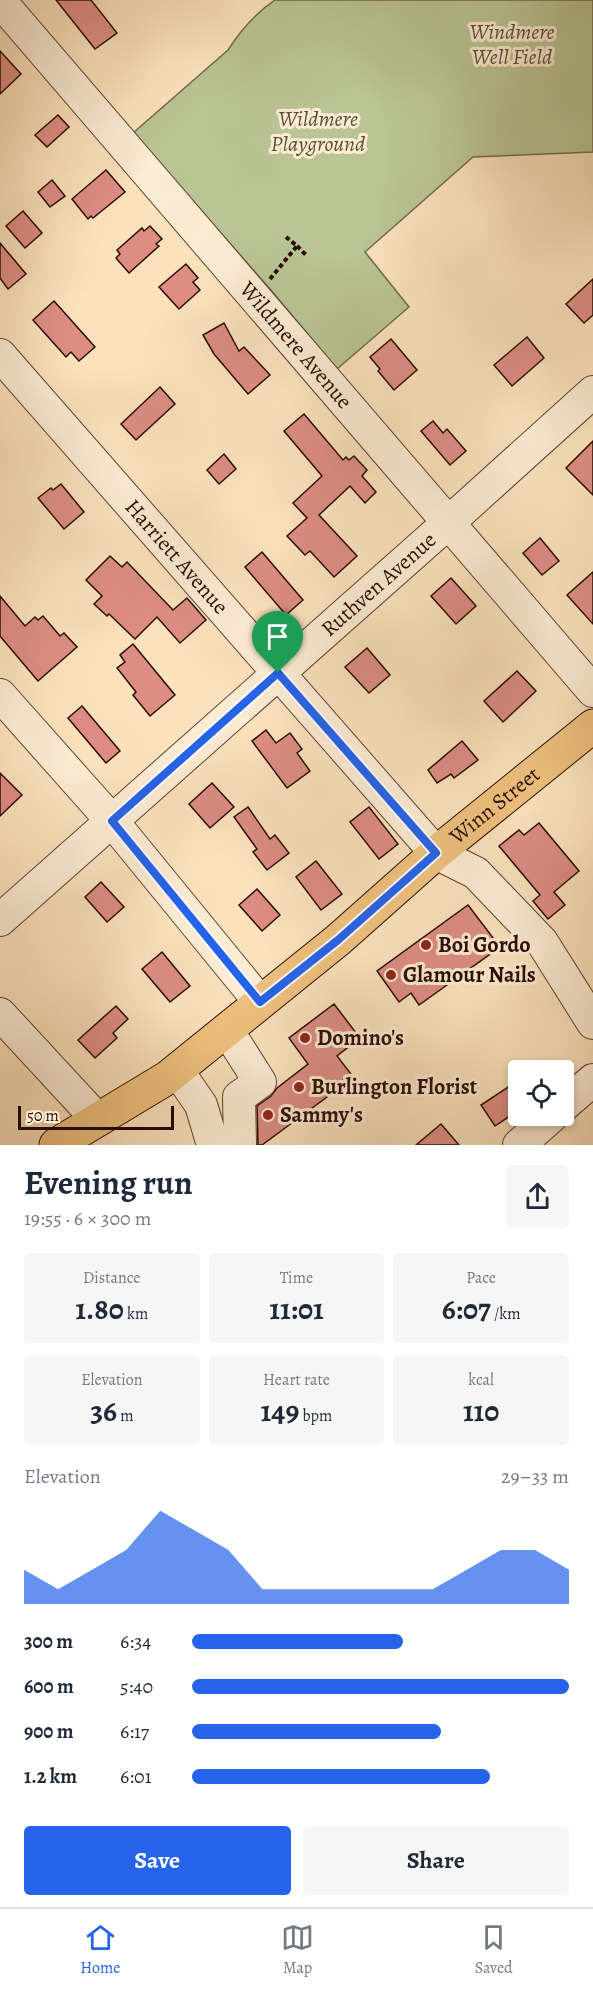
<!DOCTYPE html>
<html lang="en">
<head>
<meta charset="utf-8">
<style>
	:root { --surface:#fff; --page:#f6f6f7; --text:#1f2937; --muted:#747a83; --line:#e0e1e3; --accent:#2563eb }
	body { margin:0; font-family:Alegreya,serif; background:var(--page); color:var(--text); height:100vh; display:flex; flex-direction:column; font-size:22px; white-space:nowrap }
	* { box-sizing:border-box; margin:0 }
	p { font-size:20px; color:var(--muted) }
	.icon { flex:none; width:33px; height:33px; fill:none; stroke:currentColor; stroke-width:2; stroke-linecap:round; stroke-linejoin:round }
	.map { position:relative; height:1145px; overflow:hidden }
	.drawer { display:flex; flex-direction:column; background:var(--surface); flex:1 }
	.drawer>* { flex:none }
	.tools { position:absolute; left:508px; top:1060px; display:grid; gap:12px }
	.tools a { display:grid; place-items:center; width:66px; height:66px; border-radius:6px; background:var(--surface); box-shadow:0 3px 9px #0003; font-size:30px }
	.scale { position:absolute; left:18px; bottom:15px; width:156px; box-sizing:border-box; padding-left:6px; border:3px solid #2a0c02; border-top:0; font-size:16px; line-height:21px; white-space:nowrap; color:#2a0c02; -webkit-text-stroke:4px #fcecd4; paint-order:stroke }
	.pin { position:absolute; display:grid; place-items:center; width:51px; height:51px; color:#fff; margin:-62px -26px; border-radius:50% 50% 50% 0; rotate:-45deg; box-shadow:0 0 6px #0007 }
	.pin .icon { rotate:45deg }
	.round { display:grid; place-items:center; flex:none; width:63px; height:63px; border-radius:6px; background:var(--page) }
	.head { display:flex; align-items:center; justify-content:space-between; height:102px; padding:0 24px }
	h1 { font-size:33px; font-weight:700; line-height:45px }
	.figures { display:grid; grid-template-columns:repeat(3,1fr); gap:9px; height:102px; padding:6px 24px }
	.figures div { display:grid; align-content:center; border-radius:6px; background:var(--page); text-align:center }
	.figures b { font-size:30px; font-weight:700 }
	.figures small { font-size:16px; font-weight:400 }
	.figures p { font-size:16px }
	.chart { height:168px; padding:12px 24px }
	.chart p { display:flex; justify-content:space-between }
	.chart svg { width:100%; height:108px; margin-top:6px; fill:var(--accent); opacity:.7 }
	.button { display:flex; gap:12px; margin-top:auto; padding:12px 24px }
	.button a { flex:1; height:69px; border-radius:6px; background:var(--accent); color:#fff; font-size:24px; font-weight:700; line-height:69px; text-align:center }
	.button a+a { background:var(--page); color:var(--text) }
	ul { padding:0 24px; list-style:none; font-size:20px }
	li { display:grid; grid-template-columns:96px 72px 1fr; align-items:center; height:45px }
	li i { height:15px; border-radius:8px; background:var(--accent) }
	.dock { display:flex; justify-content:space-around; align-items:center; height:84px; border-top:2px solid var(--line); background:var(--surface); font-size:16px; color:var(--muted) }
	.dock a { display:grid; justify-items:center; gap:3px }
	.dock .active { color:var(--accent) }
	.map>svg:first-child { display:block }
	.green { fill:#bac494; stroke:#72684b; stroke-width:1.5 }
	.building { fill:#dd8d84; stroke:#2a0c02; stroke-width:1.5 }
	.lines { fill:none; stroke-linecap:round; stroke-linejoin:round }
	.minor-casing { stroke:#5e4231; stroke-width:34 }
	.major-casing { stroke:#2a0c02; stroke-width:35 }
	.path { stroke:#2a0c02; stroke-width:4; stroke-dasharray:4.5 3; stroke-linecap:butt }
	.minor { stroke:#fcecd4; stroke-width:32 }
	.major { stroke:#eec17e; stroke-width:33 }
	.route-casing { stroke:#fff; stroke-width:12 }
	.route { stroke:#2563eb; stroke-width:8 }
	.poi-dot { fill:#8f2418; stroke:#fcecd4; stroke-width:2 }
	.labels { text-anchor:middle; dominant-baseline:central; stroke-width:6; stroke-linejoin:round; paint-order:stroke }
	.park-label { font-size:22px; font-style:italic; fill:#5c4c35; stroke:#fcecd4 }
	.street-label { font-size:22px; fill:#2a0c02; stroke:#fcecd4 }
	.poi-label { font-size:22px; font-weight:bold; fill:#2a0c02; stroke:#fcecd4; text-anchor:start }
</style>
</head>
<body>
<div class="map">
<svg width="593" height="1145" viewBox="0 0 593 1145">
	<rect width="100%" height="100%" fill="#fbe2bd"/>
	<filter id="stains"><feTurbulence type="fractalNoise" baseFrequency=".00333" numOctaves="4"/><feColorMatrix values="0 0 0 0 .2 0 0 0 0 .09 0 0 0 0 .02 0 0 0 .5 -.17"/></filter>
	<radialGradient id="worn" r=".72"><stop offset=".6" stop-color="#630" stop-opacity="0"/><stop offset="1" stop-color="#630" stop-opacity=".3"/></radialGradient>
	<path class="green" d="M275 0H593V152L473 157 365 252 409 307 337 369 270 289 133 133 228 50C240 31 256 13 275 0Z"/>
	<g class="building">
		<polygon points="56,0 91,0 117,33 95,49"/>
		<polygon points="0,51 21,74 0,94"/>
		<polygon points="58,115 69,127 47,147 35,135"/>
		<polygon points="106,170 125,192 93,218 91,216 88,219 72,199"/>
		<polygon points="52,180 65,196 50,207 38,192"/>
		<polygon points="23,211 42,233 25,248 6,226"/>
		<polygon points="150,226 162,239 156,244 159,246 129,273 116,258 120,254 117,250 142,228 144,231"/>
		<polygon points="0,243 26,274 8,289 0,278"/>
		<polygon points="186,264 198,278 193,282 200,290 179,309 159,287"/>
		<polygon points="593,279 593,315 584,323 566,304"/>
		<polygon points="54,301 95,347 79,361 71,352 66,357 33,320"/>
		<polygon points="224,323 239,351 244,347 270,375 248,394 214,354 203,335"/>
		<polygon points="527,337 544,358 512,386 494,365"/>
		<polygon points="391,339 417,370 394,390 378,371 380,369 370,357"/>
		<polygon points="160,387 175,404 136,440 121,424"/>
		<polygon points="304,414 343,460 346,457 349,460 354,456 367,470 362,476 376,492 365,503 350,486 319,515 357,556 334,577 310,551 305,555 287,536 307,518 293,503 322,476 284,431"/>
		<polygon points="433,421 443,433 447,429 466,451 450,465 421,431"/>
		<polygon points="593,441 593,495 566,468"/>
		<polygon points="224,454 236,469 219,484 207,470"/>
		<polygon points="61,484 84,512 64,529 38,498 51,488 53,490"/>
		<polygon points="540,538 559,561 542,575 523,553"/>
		<polygon points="262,552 303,600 286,615 245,567"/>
		<polygon points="110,556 122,567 127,562 173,610 187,598 206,620 180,643 157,617 135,639 109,614 107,616 94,604 102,596 86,580"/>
		<polygon points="593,572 593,624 567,595"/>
		<polygon points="451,578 476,606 456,624 431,596"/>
		<polygon points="0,596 25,626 35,617 38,620 43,616 60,636 64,633 77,647 38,681 0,636"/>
		<polygon points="133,644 175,695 150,716 133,695 136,692 117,668 125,662 120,655"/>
		<polygon points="367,648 390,675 369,693 345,667"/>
		<polygon points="517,671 536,691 503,722 484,701"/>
		<polygon points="82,706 120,751 106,763 68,718"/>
		<polygon points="266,730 276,743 290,733 302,749 297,753 310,771 287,788 252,741"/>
		<polygon points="462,741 478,760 454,778 451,774 437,783 428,770"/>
		<polygon points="0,773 22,795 0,816"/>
		<polygon points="212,783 234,807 210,828 189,804"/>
		<polygon points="248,807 270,839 275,835 289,853 267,870 253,852 257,849 234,817"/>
		<polygon points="369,807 398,844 379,859 350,822"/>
		<polygon points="539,823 579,871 554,892 565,905 548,919 533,901 540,895 499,846 519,830 524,835"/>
		<polygon points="316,861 342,894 321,910 296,877"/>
		<polygon points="101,882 124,907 107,922 85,897"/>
		<polygon points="257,889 280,915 262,931 239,905"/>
		<polygon points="468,905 500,947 419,1005 411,993 399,1002 377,971"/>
		<polygon points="162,952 190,986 170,1002 142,969"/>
		<polygon points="334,1004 360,1038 337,1056 351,1074 325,1093 327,1097 262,1145 258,1145 257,1106 271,1096 277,1088 308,1064 289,1038"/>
		<polygon points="116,1006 128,1019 113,1033 117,1038 95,1058 78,1040"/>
		<polygon points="519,1080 519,1110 495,1126 481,1105"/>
		<polygon points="441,1124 459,1145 416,1145"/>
	</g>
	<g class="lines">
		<defs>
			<g id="minor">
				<path id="s1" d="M0 1 593 691"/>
				<path id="s2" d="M0 355 436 853 476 873 542 942 593 1023"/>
				<polyline points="0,695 112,821 260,1002"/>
				<path id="s3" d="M0 920 448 523 593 392"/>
				<polyline points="0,1014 98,1120"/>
				<polyline points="227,1030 260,1082 239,1097 240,1144 238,1145"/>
				<polyline points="177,1070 201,1105 213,1145"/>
				<polyline points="564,1105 593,1080"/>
				<polyline points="519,1145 552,1116"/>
			</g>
			<g id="major">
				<path id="s4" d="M56 1145 167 1078 338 940 436 853 593 726"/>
			</g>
		</defs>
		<use href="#minor" class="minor-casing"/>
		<use href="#major" class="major-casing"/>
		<g class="path">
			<polyline points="297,246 306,255"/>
			<polyline points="270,279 297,246 286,237"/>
		</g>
		<use href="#minor" class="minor"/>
		<use href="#major" class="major"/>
	</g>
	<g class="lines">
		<defs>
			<polygon id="route" points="278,673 436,853 338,940 260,1002 112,821"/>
		</defs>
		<use href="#route" class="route-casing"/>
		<use href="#route" class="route"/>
	</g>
	<g class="poi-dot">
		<circle cx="426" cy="945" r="6"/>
		<circle cx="391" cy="975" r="6"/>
		<circle cx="305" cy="1038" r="6"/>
		<circle cx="299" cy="1087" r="6"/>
		<circle cx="268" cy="1115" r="6"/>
	</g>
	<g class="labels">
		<g class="park-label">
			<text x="512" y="32">Windmere<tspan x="512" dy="25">Well Field</tspan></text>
			<text x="318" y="119">Wildmere<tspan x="318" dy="25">Playground</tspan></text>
		</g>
		<g class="street-label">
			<text stroke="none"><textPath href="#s1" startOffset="454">Wildmere Avenue</textPath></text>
			<text stroke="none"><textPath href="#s2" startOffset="268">Harriett Avenue</textPath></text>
			<text stroke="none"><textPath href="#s3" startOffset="506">Ruthven Avenue</textPath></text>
			<text stroke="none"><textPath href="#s4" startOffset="556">Winn Street</textPath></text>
		</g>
		<g class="poi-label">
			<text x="438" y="945">Boi Gordo</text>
			<text x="403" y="975">Glamour Nails</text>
			<text x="317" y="1038">Domino's</text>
			<text x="311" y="1087">Burlington Florist</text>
			<text x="280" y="1115">Sammy's</text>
		</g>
	</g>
	<rect width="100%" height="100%" filter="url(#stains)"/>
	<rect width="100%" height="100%" fill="url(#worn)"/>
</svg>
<div class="tools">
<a><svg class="icon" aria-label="locate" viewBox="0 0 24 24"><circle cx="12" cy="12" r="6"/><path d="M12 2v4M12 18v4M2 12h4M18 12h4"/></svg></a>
</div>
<div class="scale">50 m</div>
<div class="pin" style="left:278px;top:673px;background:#1e9e55"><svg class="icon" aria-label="arrive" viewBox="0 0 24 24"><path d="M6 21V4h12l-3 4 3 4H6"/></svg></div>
</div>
<section class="drawer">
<div class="head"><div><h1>Evening run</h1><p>19:55 · 6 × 300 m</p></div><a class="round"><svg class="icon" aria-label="share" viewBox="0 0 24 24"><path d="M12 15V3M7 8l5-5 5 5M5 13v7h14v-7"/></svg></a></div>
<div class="figures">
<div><p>Distance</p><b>1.80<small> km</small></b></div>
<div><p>Time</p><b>11:01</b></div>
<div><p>Pace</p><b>6:07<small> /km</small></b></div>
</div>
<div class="figures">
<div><p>Elevation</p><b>36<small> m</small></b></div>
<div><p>Heart rate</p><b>149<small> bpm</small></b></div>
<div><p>kcal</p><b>110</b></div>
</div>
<div class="chart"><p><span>Elevation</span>29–33 m</p>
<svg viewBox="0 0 160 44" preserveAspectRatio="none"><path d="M0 44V30L10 38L20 30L30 22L40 6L50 14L60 22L70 38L80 38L90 38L100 38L110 38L120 38L130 30L140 22L150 22L160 30V44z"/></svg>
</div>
<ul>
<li><b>300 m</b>6:34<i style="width:56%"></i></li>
<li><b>600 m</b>5:40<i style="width:100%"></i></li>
<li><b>900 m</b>6:17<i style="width:66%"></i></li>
<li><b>1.2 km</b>6:01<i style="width:79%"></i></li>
</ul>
<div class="button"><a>Save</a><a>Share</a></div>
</section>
<nav class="dock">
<a class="active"><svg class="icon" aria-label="home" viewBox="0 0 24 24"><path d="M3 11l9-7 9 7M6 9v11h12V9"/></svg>Home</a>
<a><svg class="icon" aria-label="map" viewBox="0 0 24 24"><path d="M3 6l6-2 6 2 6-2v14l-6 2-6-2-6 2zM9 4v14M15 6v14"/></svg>Map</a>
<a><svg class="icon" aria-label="saved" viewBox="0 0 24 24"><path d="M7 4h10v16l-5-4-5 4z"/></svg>Saved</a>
</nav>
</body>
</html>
